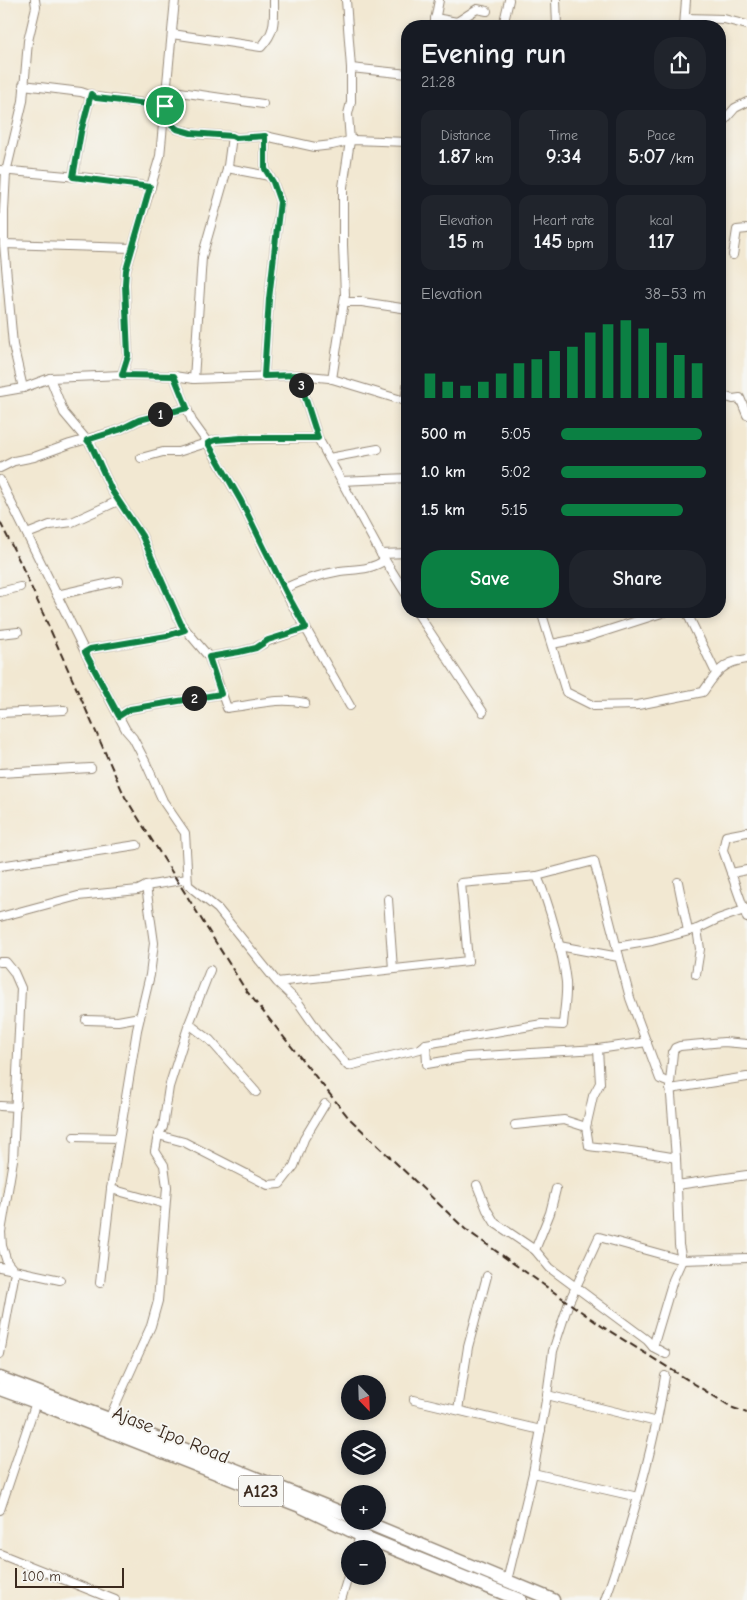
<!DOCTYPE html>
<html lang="en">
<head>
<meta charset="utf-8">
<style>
	:root { --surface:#171b24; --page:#20242c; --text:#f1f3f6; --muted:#9ea1a6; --accent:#0b8043 }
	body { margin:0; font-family:"Comic Neue",sans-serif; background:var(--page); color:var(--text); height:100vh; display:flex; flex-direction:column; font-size:19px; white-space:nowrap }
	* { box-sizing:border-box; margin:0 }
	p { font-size:16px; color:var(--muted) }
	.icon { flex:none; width:28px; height:28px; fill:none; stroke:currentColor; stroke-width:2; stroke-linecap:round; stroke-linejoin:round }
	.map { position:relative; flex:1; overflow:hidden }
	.drawer { position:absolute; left:401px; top:20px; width:325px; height:598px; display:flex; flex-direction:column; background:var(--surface); border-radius:20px; box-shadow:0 2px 8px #0003 }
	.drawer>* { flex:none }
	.needle { width:32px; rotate:157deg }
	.fabs { position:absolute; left:341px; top:1375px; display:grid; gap:10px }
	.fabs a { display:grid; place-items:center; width:45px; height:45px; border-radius:50%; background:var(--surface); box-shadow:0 2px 8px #0003; font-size:25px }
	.scale { position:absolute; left:15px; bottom:12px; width:109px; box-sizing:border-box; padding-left:5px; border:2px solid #3b2a1e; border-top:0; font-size:14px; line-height:18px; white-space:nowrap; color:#3b2a1e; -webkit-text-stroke:4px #f6f6f2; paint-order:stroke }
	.pin { position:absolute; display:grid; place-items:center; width:42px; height:42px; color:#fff; margin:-21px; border:2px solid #fff; border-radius:50%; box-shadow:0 1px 5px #0007 }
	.km { position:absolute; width:25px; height:25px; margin:-12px; border-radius:50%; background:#222; color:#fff; font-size:14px; line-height:25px; text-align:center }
	.round { display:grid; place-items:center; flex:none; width:52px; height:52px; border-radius:20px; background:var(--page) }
	.head { display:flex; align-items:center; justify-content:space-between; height:85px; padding:0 20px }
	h1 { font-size:28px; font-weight:700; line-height:38px }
	.stats { display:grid; grid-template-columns:repeat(3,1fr); gap:8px; height:85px; padding:5px 20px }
	.stats div { display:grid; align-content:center; border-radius:12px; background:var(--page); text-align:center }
	.stats b { font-size:21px; font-weight:700 }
	.stats small { font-size:14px; font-weight:400 }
	.stats p { font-size:14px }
	.chart { height:140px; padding:10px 20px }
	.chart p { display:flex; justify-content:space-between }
	.chart svg { width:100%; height:90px; margin-top:5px; stroke:var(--accent); stroke-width:6 }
	.cta { display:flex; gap:10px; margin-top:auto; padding:10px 20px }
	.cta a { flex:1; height:58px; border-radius:20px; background:var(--accent); color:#fff; font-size:20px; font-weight:700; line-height:58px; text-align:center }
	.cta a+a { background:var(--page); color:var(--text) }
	ul { padding:0 20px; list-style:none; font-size:16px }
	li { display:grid; grid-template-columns:80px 60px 1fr; align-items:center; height:38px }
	li i { height:12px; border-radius:6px; background:var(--accent) }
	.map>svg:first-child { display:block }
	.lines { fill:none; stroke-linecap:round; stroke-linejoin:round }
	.minor-casing { stroke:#968978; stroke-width:10 }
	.trunk-casing { stroke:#968978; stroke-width:15 }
	.minor { stroke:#fff; stroke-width:8 }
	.trunk { stroke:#fff; stroke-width:12 }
	.rail { stroke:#3b2a1e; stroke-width:2; stroke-dasharray:8 4; stroke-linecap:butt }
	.route-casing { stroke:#fff; stroke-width:10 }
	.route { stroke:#0b8043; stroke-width:6 }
	.labels { text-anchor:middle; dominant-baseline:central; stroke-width:4; stroke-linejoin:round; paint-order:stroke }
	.shield { fill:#f6f6f2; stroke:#73675e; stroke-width:1 }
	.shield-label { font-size:18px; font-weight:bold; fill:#3b2a1e }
	.street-label { font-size:19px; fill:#3b2a1e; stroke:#f6f6f2 }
</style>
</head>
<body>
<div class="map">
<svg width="747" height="1600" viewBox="0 0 747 1600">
	<rect width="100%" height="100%" fill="#f6f6f2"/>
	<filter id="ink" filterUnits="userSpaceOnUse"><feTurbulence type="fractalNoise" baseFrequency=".02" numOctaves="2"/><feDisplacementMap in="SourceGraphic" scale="10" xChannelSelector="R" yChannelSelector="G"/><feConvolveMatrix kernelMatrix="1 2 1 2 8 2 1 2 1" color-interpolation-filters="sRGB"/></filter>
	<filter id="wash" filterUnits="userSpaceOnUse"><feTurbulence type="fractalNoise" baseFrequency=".0096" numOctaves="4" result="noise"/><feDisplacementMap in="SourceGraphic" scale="20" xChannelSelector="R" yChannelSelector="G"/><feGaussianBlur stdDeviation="1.12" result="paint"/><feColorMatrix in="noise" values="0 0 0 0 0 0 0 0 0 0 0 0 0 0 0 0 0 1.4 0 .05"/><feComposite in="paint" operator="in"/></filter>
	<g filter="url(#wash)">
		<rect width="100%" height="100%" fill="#f2e8d2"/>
	</g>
	<g filter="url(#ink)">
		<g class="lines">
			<defs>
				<g id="minor">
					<polyline points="556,0 557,26"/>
					<polyline points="435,18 457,22 477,9 487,11"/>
					<polyline points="685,18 724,19 747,25"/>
					<polyline points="434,26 439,0"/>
					<polyline points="503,26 509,0"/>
					<polyline points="684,26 686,0"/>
					<path d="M172 34 261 47C276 31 274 21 274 0"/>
					<polyline points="351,68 408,74"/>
					<polyline points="23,85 81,92 96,97 165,106"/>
					<polyline points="166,90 263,104"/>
					<polyline points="164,118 177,129 198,134 232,136 236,138 265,136 315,147 332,145 353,140 408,142"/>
					<polyline points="721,124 735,108 747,102"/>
					<polyline points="227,168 269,176"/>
					<polyline points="0,170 89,178 151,187"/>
					<polyline points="73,177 81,132 91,94"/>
					<polyline points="4,244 132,248"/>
					<polyline points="733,255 737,230 747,229"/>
					<polyline points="344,302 362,302 408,309"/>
					<polyline points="122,375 128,356 125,284 126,270 160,156 175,0"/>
					<polyline points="298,375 318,438 381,554 408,597"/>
					<polyline points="174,376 192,421 205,439 241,501 285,592 350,706"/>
					<polyline points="264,376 269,299 280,201 273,182 265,169 265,136"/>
					<path d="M50 378 64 413 91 445 112 491 142 536 181 624 209 657 227 708C255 705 277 697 305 703"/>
					<polyline points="194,379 202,257 228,166 232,136"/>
					<polyline points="332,379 345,295 343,245 343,187 350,141 348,114 351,102 351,68 346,0"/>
					<polyline points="23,388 13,345 4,244 4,211 6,172 23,101 28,41 36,7 35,0"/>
					<polyline points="0,392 23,388 50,378 122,375 174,376 194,379 298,375 329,378 408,402"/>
					<polyline points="720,395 733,399 740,398 747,415"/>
					<polyline points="405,402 408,379"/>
					<polyline points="141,458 163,452 178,452 216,440 318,438"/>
					<polyline points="329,458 378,449"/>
					<polyline points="0,468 14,461 34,457 70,444 119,430 139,420 187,408"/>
					<path d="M0 480 90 662 126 730 133 738 145 761 163 801 185 833 188 885 218 909 277 982 468 961 461 883 537 876C549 903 563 953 566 982 567 996 564 1011 563 1025L542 1024 426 1044 420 1049 348 1066 319 1032 298 1002 277 982"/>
					<polyline points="341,481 408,478"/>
					<polyline points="27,534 50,525 72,522 118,501"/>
					<polyline points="381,554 408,553"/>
					<path d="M284 589C299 581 323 574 340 571 357 569 371 570 385 560"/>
					<polyline points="0,592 20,587"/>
					<polyline points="57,595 119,581"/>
					<polyline points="416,611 483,712"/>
					<path d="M541 611 566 692 594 706 638 705 703 692C716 673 722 662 747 659"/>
					<polyline points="686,611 716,673"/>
					<polyline points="0,634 18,632"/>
					<polyline points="552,644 587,637 668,611"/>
					<polyline points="85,652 90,649 167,636 185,629"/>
					<polyline points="209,657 239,652 255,648 268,641 306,628"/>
					<polyline points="0,713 64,710"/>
					<polyline points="119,716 130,709 221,694"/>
					<polyline points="0,773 91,768"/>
					<polyline points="747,832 726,836 723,850 747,918"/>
					<polyline points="0,866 137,845"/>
					<polyline points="731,873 747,870"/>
					<polyline points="537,876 594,861 630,998 660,1079 670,1083 676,1158 679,1245 682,1260 673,1280 653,1347 647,1340 550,1268 535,1250 550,1213 556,1189"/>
					<polyline points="678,882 688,931"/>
					<polyline points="146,886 154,943 150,975 137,1030 111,1189 165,1204"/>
					<polyline points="388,899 393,969"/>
					<polyline points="0,917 78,896 138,890 146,886 187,879"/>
					<polyline points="559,946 619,957"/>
					<polyline points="616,947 652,941 697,929 718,919 747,909"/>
					<polyline points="0,962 6,962 14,972 21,988 13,1160 1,1232 2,1246 7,1262 15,1272 0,1354"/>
					<polyline points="696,974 700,949 697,929"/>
					<polyline points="86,1020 118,1021 140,1017"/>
					<polyline points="189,1024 210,1040 256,1092"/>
					<polyline points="426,1044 427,1064 467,1057 598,1049 647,1042"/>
					<polyline points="670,1083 673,1052 675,1048 680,1046 724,1042 747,1044"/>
					<polyline points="670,1089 747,1077"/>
					<polyline points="0,1106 16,1107"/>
					<path d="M515 1125 564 1120 586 1127 589 1146C618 1150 647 1152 676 1158"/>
					<polyline points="586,1127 593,1096 600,1083 598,1049"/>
					<polyline points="158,1135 184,1142 268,1185 280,1184 294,1166 304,1139 325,1104"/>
					<polyline points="74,1137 118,1138"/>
					<polyline points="477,1185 487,1210 495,1223 535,1250"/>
					<polyline points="677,1185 747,1175"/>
					<polyline points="0,1267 60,1280"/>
					<polyline points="100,1283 111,1189"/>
					<polyline points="653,1347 666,1354"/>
					<polyline points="547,1395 657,1422"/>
					<polyline points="414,1400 541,1430"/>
					<polyline points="458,1410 468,1347 487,1276"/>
					<polyline points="109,1419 151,1326 158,1301 167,1187 164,1165 155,1151 158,1135 163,1127 169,1087 189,1024 210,970"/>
					<polyline points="533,1473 638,1497"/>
					<polyline points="0,1510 36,1402"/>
					<polyline points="356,1549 360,1535"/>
					<polyline points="0,1554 115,1600"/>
					<polyline points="507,1581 533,1473 547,1395 553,1351 569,1302 599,1237 682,1260 747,1258"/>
					<polyline points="341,1600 350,1570"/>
					<path d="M605 1600C631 1527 653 1453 665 1376"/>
				</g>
				<g id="trunk">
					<polyline points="0,1378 109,1419 350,1516"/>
					<polyline points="0,1389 36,1402 300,1506 360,1535 520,1600"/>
					<polyline points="363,1521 553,1600"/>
				</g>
			</defs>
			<use href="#minor" class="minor-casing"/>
			<use href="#trunk" class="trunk-casing"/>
			<use href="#minor" class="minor"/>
			<use href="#trunk" class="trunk"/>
			<polyline class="rail" points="0,522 20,562 125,797 245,989 349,1118 465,1229 603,1327 733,1408 747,1413"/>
		</g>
	</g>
	<g class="lines" filter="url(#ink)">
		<defs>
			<polygon id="route" points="91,94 96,98 165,106 164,118 177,129 191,133 232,136 236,138 265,136 265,169 273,182 280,202 269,299 264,376 298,375 318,438 241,438 216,440 208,443 241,501 286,592 306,628 268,640 256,648 239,652 209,657 221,694 130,709 119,716 85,652 90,649 167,636 185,630 181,624 142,536 112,491 91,445 87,440 119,430 139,420 187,408 174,376 122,375 128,356 125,284 126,270 150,187 73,177 81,132"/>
		</defs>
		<use href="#route" class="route-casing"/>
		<use href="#route" class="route"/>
	</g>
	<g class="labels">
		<rect class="shield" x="238.5" y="1475.5" width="45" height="31" rx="4"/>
		<g class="shield-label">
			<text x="261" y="1491">A123</text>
		</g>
		<g class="street-label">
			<text transform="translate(171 1435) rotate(22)">Ajase Ipo Road</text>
		</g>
	</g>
</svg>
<div class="fabs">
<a><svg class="needle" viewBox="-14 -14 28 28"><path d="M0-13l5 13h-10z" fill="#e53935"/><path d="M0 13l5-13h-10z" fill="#9ea1a6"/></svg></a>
<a><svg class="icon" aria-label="layers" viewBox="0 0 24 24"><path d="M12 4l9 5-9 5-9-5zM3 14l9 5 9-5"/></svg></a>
<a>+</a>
<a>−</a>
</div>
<div class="scale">100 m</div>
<div class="pin" style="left:165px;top:106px;background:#1e9e55"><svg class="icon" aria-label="arrive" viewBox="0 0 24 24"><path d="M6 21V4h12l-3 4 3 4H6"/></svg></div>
<b class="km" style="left:160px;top:414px">1</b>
<b class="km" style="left:194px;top:698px">2</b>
<b class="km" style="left:301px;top:385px">3</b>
<section class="drawer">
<div class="head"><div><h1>Evening run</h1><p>21:28</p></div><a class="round"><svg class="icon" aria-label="share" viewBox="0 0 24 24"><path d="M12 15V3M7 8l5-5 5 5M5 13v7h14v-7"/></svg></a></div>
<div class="stats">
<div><p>Distance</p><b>1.87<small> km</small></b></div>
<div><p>Time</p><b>9:34</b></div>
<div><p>Pace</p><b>5:07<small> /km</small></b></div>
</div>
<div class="stats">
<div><p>Elevation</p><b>15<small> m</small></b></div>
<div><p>Heart rate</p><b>145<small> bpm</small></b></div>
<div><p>kcal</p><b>117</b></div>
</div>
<div class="chart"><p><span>Elevation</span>38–53 m</p>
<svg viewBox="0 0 160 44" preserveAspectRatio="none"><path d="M5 44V32M15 44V36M25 44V38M35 44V36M45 44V32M55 44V27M65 44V25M75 44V21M85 44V19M95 44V12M105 44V8M115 44V6M125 44V10M135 44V17M145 44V23M155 44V27"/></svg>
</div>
<ul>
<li><b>500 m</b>5:05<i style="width:97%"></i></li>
<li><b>1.0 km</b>5:02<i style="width:100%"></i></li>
<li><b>1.5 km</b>5:15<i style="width:84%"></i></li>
</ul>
<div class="cta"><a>Save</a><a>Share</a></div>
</section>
</div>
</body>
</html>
